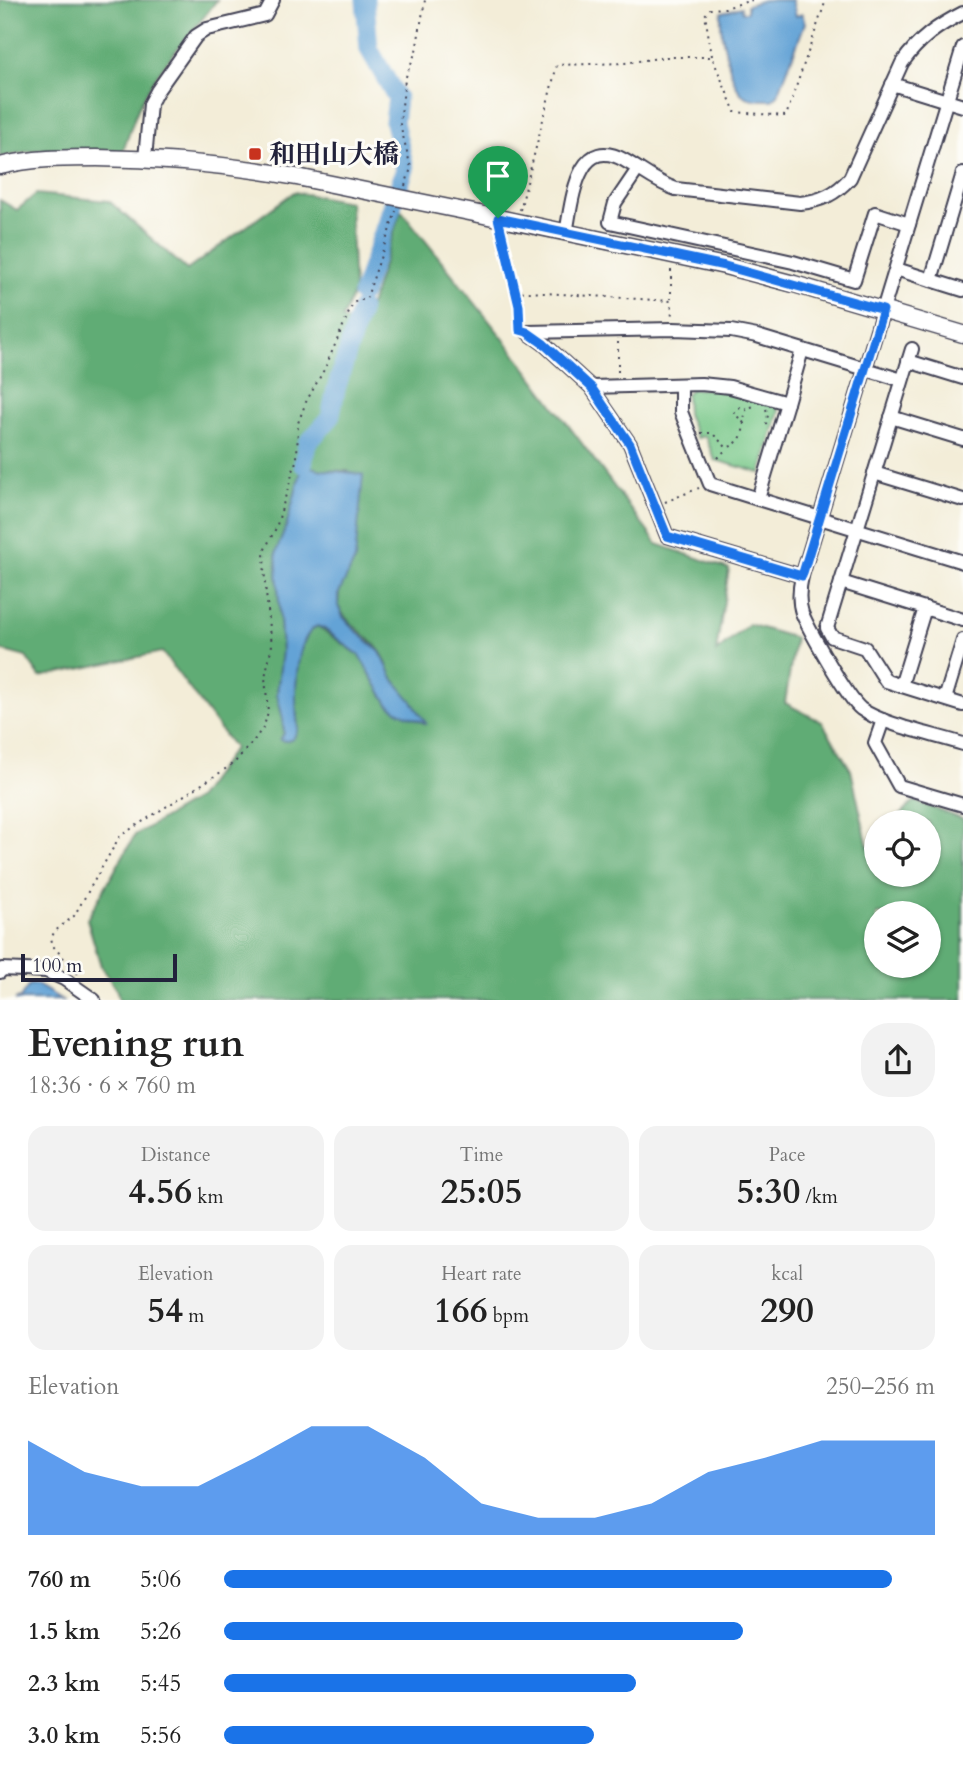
<!DOCTYPE html>
<html lang="en">
<head>
<meta charset="utf-8">
<style>
	:root { --surface:#fff; --page:#f2f2f2; --text:#222; --muted:#767676; --accent:#1a73e8 }
	body { margin:0; font-family:Cardo,"Noto Serif JP",serif; background:var(--page); color:var(--text); height:100vh; display:flex; flex-direction:column; font-size:26px; white-space:nowrap }
	* { box-sizing:border-box; margin:0 }
	p { font-size:23px; color:var(--muted) }
	.icon { flex:none; width:38px; height:38px; fill:none; stroke:currentColor; stroke-width:2; stroke-linecap:round; stroke-linejoin:round }
	.map { position:relative; height:1000px; overflow:hidden }
	.side { display:flex; flex-direction:column; background:var(--surface); flex:1 }
	.side>* { flex:none }
	.controls { position:absolute; left:864px; top:810px; display:grid; gap:14px }
	.controls a { display:grid; place-items:center; width:77px; height:77px; border-radius:50%; background:var(--surface); box-shadow:0 2px 5px #0004; font-size:35px }
	.scale { position:absolute; left:21px; bottom:18px; width:156px; box-sizing:border-box; padding-left:7px; border:4px solid #22223b; border-top:0; font-size:19px; line-height:24px; white-space:nowrap; color:#22223b; -webkit-text-stroke:5px #fdfcf7; paint-order:stroke }
	.pin { position:absolute; display:grid; place-items:center; width:60px; height:60px; color:#fff; margin:-72px -30px; border-radius:50% 50% 50% 0; rotate:-45deg; box-shadow:0 0 7px #0007 }
	.pin .icon { rotate:45deg }
	.round { display:grid; place-items:center; flex:none; width:74px; height:74px; border-radius:28px; background:var(--page) }
	.overview { display:flex; align-items:center; justify-content:space-between; height:119px; padding:0 28px }
	h1 { font-size:38px; font-weight:700; line-height:52px }
	.figures { display:grid; grid-template-columns:repeat(3,1fr); gap:10px; height:119px; padding:7px 28px }
	.figures div { display:grid; align-content:center; border-radius:18px; background:var(--page); text-align:center }
	.figures b { font-size:35px; font-weight:700 }
	.figures small { font-size:19px; font-weight:400 }
	.figures p { font-size:19px }
	.chart { height:196px; padding:14px 28px }
	.chart p { display:flex; justify-content:space-between }
	.chart svg { width:100%; height:126px; margin-top:7px; fill:var(--accent); opacity:.7 }
	ul { padding:0 28px; list-style:none; font-size:23px }
	li { display:grid; grid-template-columns:112px 84px 1fr; align-items:center; height:52px }
	li i { height:18px; border-radius:9px; background:var(--accent) }
	.map>svg:first-child { display:block }
	.green { fill:#77c788; stroke:#4c7462; stroke-width:2 }
	.forest { fill:#61ac74; stroke:#426758; stroke-width:2; fill-rule:evenodd }
	.water { fill:#64a3d6; stroke:#436288; stroke-width:2 }
	.lines { fill:none; stroke-linecap:round; stroke-linejoin:round }
	.river { stroke:#64a3d6; stroke-width:19 }
	.minor-casing { stroke:#414053; stroke-width:16 }
	.tertiary-casing { stroke:#414053; stroke-width:19 }
	.path { stroke:#414053; stroke-width:2; stroke-dasharray:2 5; stroke-linecap:butt }
	.minor { stroke:#fff; stroke-width:12 }
	.tertiary { stroke:#fff; stroke-width:16 }
	.tertiary-bridge-casing { stroke:#414053; stroke-width:19; stroke-linecap:butt }
	.tertiary-bridge { stroke:#fff; stroke-width:16 }
	.route-casing { stroke:#fff; stroke-width:14 }
	.route { stroke:#1a73e8; stroke-width:9 }
	.poi-dot { fill:#c8321e; stroke:#fdfcf7; stroke-width:2.5 }
	.labels { text-anchor:middle; dominant-baseline:central; stroke-width:6; stroke-linejoin:round; paint-order:stroke }
	.poi-label { font-size:26px; font-weight:bold; fill:#22223b; stroke:#fdfcf7; text-anchor:start }
</style>
</head>
<body>
<div class="map">
<svg width="963" height="1000" viewBox="0 0 963 1000">
	<rect width="100%" height="100%" fill="#fdfcf7"/>
	<filter id="ink" filterUnits="userSpaceOnUse"><feTurbulence type="fractalNoise" baseFrequency=".0143" numOctaves="2"/><feDisplacementMap in="SourceGraphic" scale="14" xChannelSelector="R" yChannelSelector="G"/><feConvolveMatrix kernelMatrix="1 2 1 2 8 2 1 2 1" color-interpolation-filters="sRGB"/></filter>
	<filter id="wash" filterUnits="userSpaceOnUse"><feTurbulence type="fractalNoise" baseFrequency=".00686" numOctaves="4" result="noise"/><feDisplacementMap in="SourceGraphic" scale="28" xChannelSelector="R" yChannelSelector="G"/><feGaussianBlur stdDeviation="1.57" result="paint"/><feColorMatrix in="noise" values="0 0 0 0 0 0 0 0 0 0 0 0 0 0 0 0 0 1.4 0 .05"/><feComposite in="paint" operator="in"/></filter>
	<g filter="url(#wash)">
		<rect width="100%" height="100%" fill="#f3edd8"/>
		<polygon class="green" points="691,389 716,389 775,405 779,411 761,473 715,460 705,436 697,438 687,414 686,394"/>
		<g class="forest">
			<path d="M0 0H217C194 32 164 60 145 95 135 112 130 133 123 151L42 149 0 157Z"/>
			<path d="M294 192 350 202 354 291 342 319 363 327 401 210 510 347 657 544 729 569 716 652 749 624 795 638 785 703 822 722 851 770 868 847 877 839V875H929V822H893L914 801 963 819V1000H119L117 991 101 966 87 919 135 835 198 798 234 748 162 652 40 677 26 657 0 650V200L17 210 36 194 109 201 187 270ZM303 464 316 470 348 471 338 606C348 626 367 634 380 651 387 660 388 672 395 681 405 695 415 707 424 723L388 704 359 655 317 626C292 639 295 704 298 729L293 739 287 741 281 740 284 733 283 719 277 694 282 651 276 552 286 527ZM877 914H929V966H877Z"/>
		</g>
		<g class="water">
			<path d="M764 0H792L796 16 802 14 805 23 778 95 772 100C762 100 747 101 740 92 731 80 717 26 722 12L741 7 742 12H747V5Z"/>
			<path d="M303 464C322 473 343 470 363 475L355 560 338 595V606L343 617 353 628 380 652 394 680 411 700 426 723 399 712 388 704 359 655 323 628 317 626C292 639 295 705 298 729L293 739 287 741 280 740 284 733 283 719 277 694 282 651 276 552 286 527Z"/>
			<polygon points="36,984 62,1000 15,1000 20,998 29,985"/>
		</g>
		<g class="lines">
			<g class="river">
				<polyline points="362,294 405,169 394,122 397,98 369,49 365,0"/>
				<polyline points="303,464 307,444 330,418 336,389 361,309"/>
			</g>
		</g>
	</g>
	<g filter="url(#ink)">
		<g class="lines">
			<defs>
				<g id="minor">
					<path d="M963 47 802 576C799 589 798 601 802 613 809 630 848 699 861 709 883 725 936 735 963 744"/>
					<polyline points="892,84 963,106"/>
					<polyline points="145,159 150,104 157,91 196,36 207,29 265,15 273,0"/>
					<polyline points="638,169 615,203 610,222 793,262 854,280 875,213 909,224"/>
					<path d="M566 233C572 204 576 133 624 160 642 170 657 183 676 189L800 203C821 201 836 194 850 178L902 63C919 39 937 26 963 13"/>
					<polyline points="896,269 963,290"/>
					<polyline points="931,280 963,173"/>
					<polyline points="912,349 827,628 832,637 865,648 886,681 963,705"/>
					<polyline points="802,350 787,403 730,387 701,384 591,387 544,344 527,332 673,329 731,331 757,336 902,380"/>
					<polyline points="908,361 963,378"/>
					<polyline points="681,385 681,412 710,484 758,499 787,403"/>
					<polyline points="591,387 630,444 667,536 802,576"/>
					<polyline points="891,417 963,439"/>
					<polyline points="874,473 963,500"/>
					<polyline points="758,499 963,562"/>
					<polyline points="841,582 963,620"/>
					<polyline points="901,686 925,608"/>
					<polyline points="945,699 963,640"/>
					<polyline points="883,720 875,743 899,786 963,805"/>
					<polyline points="0,972 2,969 46,971 64,979 94,1000"/>
				</g>
				<g id="tertiary">
					<path d="M0 166C32 158 64 158 97 158 166 159 234 165 302 178"/>
					<polyline points="479,214 725,266 794,284 963,334"/>
				</g>
			</defs>
			<use href="#minor" class="minor-casing"/>
			<use href="#tertiary" class="tertiary-casing"/>
			<g class="path">
				<polyline points="712,56 705,15 710,9 725,8 752,0"/>
				<polyline points="405,186 411,168 400,124 405,79 416,51 425,0"/>
				<polyline points="520,210 557,65 625,63 666,57 712,57 735,112 786,116 826,0"/>
				<polyline points="500,233 513,291"/>
				<polyline points="671,270 671,299"/>
				<polyline points="520,323 519,306 513,291 671,301 672,318"/>
				<polyline points="618,342 618,374"/>
				<polyline points="766,409 768,415 766,424"/>
				<polyline points="744,423 734,413 740,407 746,408"/>
				<path d="M701 433H712L727 448C750 438 740 426 747 408L755 406"/>
				<polyline points="718,458 727,448"/>
				<polyline points="665,502 699,488"/>
				<polyline points="78,974 53,946 51,938 55,931 74,916 120,836 221,772 235,762 255,739 264,726 268,712 265,677 272,645 265,585 264,551 276,528 297,458 298,423 306,402 325,368 353,303 359,300 366,300 396,211"/>
			</g>
			<use href="#minor" class="minor"/>
			<use href="#tertiary" class="tertiary"/>
			<defs>
				<polyline id="tertiary-bridge" points="302,178 479,214"/>
			</defs>
			<use href="#tertiary-bridge" class="tertiary-bridge-casing"/>
			<use href="#tertiary-bridge" class="tertiary-bridge"/>
		</g>
	</g>
	<g class="lines" filter="url(#ink)">
		<defs>
			<polygon id="route" points="498,218 725,266 883,310 802,576 667,536 630,444 591,387 544,344 527,332 520,330 519,306"/>
		</defs>
		<use href="#route" class="route-casing"/>
		<use href="#route" class="route"/>
	</g>
	<rect class="poi-dot" x="248" y="147" width="14" height="14" rx="3.5"/>
	<g class="labels">
		<g class="poi-label">
			<text x="269" y="154">和田山大橋</text>
		</g>
	</g>
</svg>
<div class="controls">
<a><svg class="icon" aria-label="locate" viewBox="0 0 24 24"><circle cx="12" cy="12" r="6"/><path d="M12 2v4M12 18v4M2 12h4M18 12h4"/></svg></a>
<a><svg class="icon" aria-label="layers" viewBox="0 0 24 24"><path d="M12 4l9 5-9 5-9-5zM3 14l9 5 9-5"/></svg></a>
</div>
<div class="scale">100 m</div>
<div class="pin" style="left:498px;top:218px;background:#1e9e55"><svg class="icon" aria-label="arrive" viewBox="0 0 24 24"><path d="M6 21V4h12l-3 4 3 4H6"/></svg></div>
</div>
<section class="side">
<div class="overview"><div><h1>Evening run</h1><p>18:36 · 6 × 760 m</p></div><a class="round"><svg class="icon" aria-label="share" viewBox="0 0 24 24"><path d="M12 15V3M7 8l5-5 5 5M5 13v7h14v-7"/></svg></a></div>
<div class="figures">
<div><p>Distance</p><b>4.56<small> km</small></b></div>
<div><p>Time</p><b>25:05</b></div>
<div><p>Pace</p><b>5:30<small> /km</small></b></div>
</div>
<div class="figures">
<div><p>Elevation</p><b>54<small> m</small></b></div>
<div><p>Heart rate</p><b>166<small> bpm</small></b></div>
<div><p>kcal</p><b>290</b></div>
</div>
<div class="chart"><p><span>Elevation</span>250–256 m</p>
<svg viewBox="0 0 160 44" preserveAspectRatio="none"><path d="M0 44V11L10 22L20 27L30 27L40 17L50 6L60 6L70 17L80 33L90 38L100 38L110 33L120 22L130 17L140 11L150 11L160 11V44z"/></svg>
</div>
<ul>
<li><b>760 m</b>5:06<i style="width:94%"></i></li>
<li><b>1.5 km</b>5:26<i style="width:73%"></i></li>
<li><b>2.3 km</b>5:45<i style="width:58%"></i></li>
<li><b>3.0 km</b>5:56<i style="width:52%"></i></li>
</ul>
</section>
</body>
</html>
